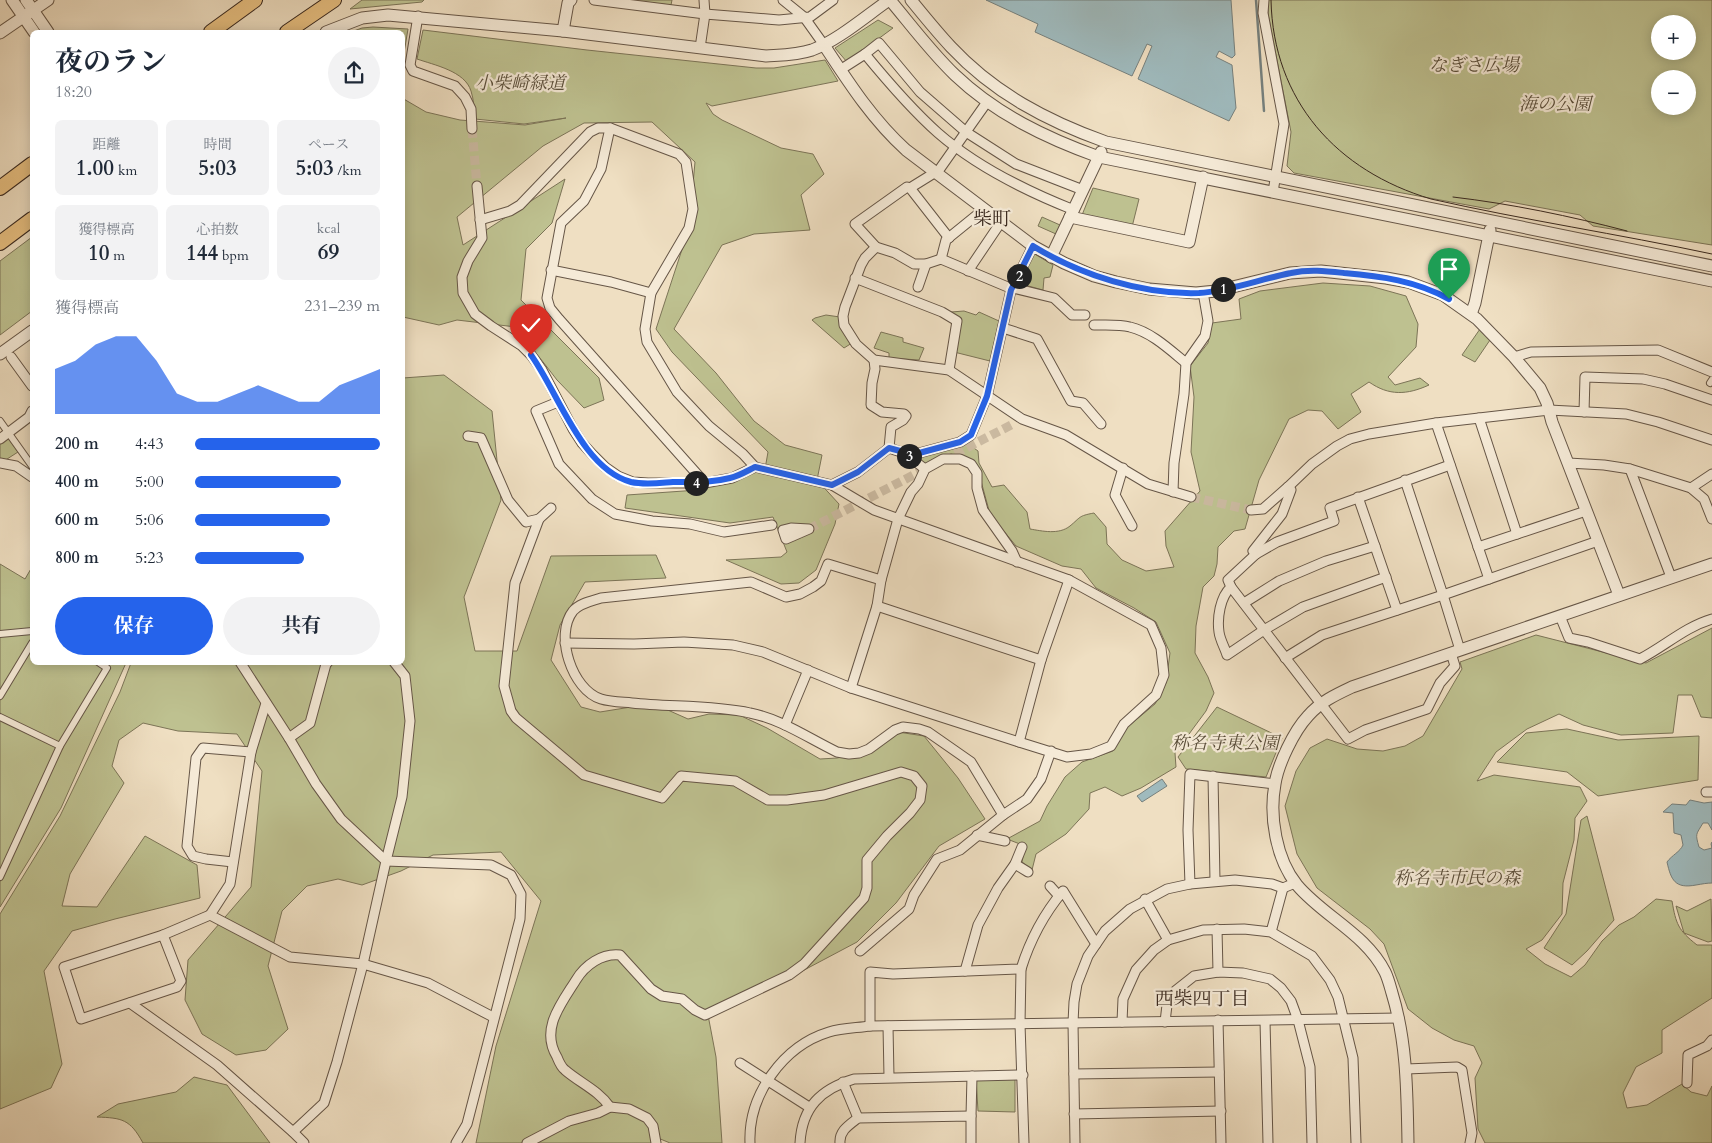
<!DOCTYPE html>
<html lang="ja">
<head>
<meta charset="utf-8">
<style>
	:root { --surface:#fff; --page:#f2f2f3; --text:#1f2937; --muted:#747a83; --accent:#2563eb }
	body { margin:0; font-family:Cardo,"Noto Serif JP",serif; background:var(--page); color:var(--text); height:100vh; display:flex; flex-direction:column; font-size:19px; white-space:nowrap }
	* { box-sizing:border-box; margin:0 }
	p { font-size:16px; color:var(--muted) }
	.icon { flex:none; width:28px; height:28px; fill:none; stroke:currentColor; stroke-width:2; stroke-linecap:round; stroke-linejoin:round }
	.map { position:relative; flex:1; overflow:hidden }
	.side { position:absolute; left:30px; top:30px; width:375px; height:635px; display:flex; flex-direction:column; background:var(--surface); border-radius:8px; box-shadow:0 2px 12px #0003 }
	.side>* { flex:none }
	.controls { position:absolute; left:1651px; top:15px; display:grid; gap:10px }
	.controls a { display:grid; place-items:center; width:45px; height:45px; border-radius:50%; background:var(--surface); box-shadow:0 2px 12px #0003; font-size:25px }
	.pin { position:absolute; display:grid; place-items:center; width:42px; height:42px; color:#fff; margin:-51px -21px; border-radius:50% 50% 50% 0; rotate:-45deg; box-shadow:0 0 5px #0007 }
	.pin .icon { rotate:45deg }
	.km { position:absolute; width:25px; height:25px; margin:-12px; border-radius:50%; background:#222; color:#fff; font-size:14px; line-height:25px; text-align:center }
	.round { display:grid; place-items:center; flex:none; width:52px; height:52px; border-radius:26px; background:var(--page) }
	.overview { display:flex; align-items:center; justify-content:space-between; height:85px; padding:0 25px }
	h1 { font-size:28px; font-weight:700; line-height:38px }
	.figures { display:grid; grid-template-columns:repeat(3,1fr); gap:8px; height:85px; padding:5px 25px }
	.figures div { display:grid; align-content:center; border-radius:8px; background:var(--page); text-align:center }
	.figures b { font-size:21px; font-weight:700 }
	.figures small { font-size:14px; font-weight:400 }
	.figures p { font-size:14px }
	.chart { height:140px; padding:10px 25px }
	.chart p { display:flex; justify-content:space-between }
	.chart svg { width:100%; height:90px; margin-top:5px; fill:var(--accent); opacity:.7 }
	.button { display:flex; gap:10px; margin-top:auto; padding:10px 25px }
	.button a { flex:1; height:58px; border-radius:30px; background:var(--accent); color:#fff; font-size:20px; font-weight:700; line-height:58px; text-align:center }
	.button a+a { background:var(--page); color:var(--text) }
	ul { padding:0 25px; list-style:none; font-size:16px }
	li { display:grid; grid-template-columns:80px 60px 1fr; align-items:center; height:38px }
	li i { height:12px; border-radius:6px; background:var(--accent) }
	.map>svg:first-child { display:block }
	.green { fill:#bec190; stroke:#7c7457; fill-rule:evenodd }
	.water { fill:#9fbabd; stroke:#76807d }
	.lines { fill:none; stroke-linecap:round; stroke-linejoin:round }
	.stream { stroke:#76807d; stroke-width:2.5 }
	.minor-tunnel { stroke:#cbbaa1; stroke-width:9; stroke-dasharray:9 4.5; stroke-linecap:butt }
	.pedestrian-casing { stroke:#665647; stroke-width:8 }
	.minor-casing { stroke:#665647; stroke-width:11 }
	.tertiary-casing { stroke:#665647; stroke-width:13 }
	.trunk-casing { stroke:#39281e; stroke-width:16 }
	.pedestrian { stroke:#f5ead7; stroke-width:6 }
	.minor { stroke:#f5ead7; stroke-width:9 }
	.tertiary { stroke:#f5ead7; stroke-width:11 }
	.trunk { stroke:#e8c081; stroke-width:14 }
	.tram { stroke:#39281e; stroke-width:1 }
	.route-casing { stroke:#fff; stroke-width:10 }
	.route { stroke:#2563eb; stroke-width:6 }
	.labels { text-anchor:middle; dominant-baseline:central; stroke-width:4.5; stroke-linejoin:round; paint-order:stroke }
	.park-label { font-size:18px; font-style:italic; fill:#5a4e3a; stroke:#f5ead7 }
	.neighbourhood-label { font-size:19px; fill:#39281e; stroke:#f5ead7 }
</style>
</head>
<body>
<div class="map">
<svg width="1712" height="1143" viewBox="0 0 1712 1143">
	<rect width="100%" height="100%" fill="#efdfc2"/>
	<filter id="stains"><feTurbulence type="fractalNoise" baseFrequency=".004" numOctaves="4"/><feColorMatrix values="0 0 0 0 .2 0 0 0 0 .09 0 0 0 0 .02 0 0 0 .5 -.17"/></filter>
	<radialGradient id="worn" r=".72"><stop offset=".6" stop-color="#630" stop-opacity="0"/><stop offset="1" stop-color="#630" stop-opacity=".3"/></radialGradient>
	<g class="green">
		<polygon points="362,0 424,0 422,2 350,9"/>
		<polygon points="624,0 672,0 671,5"/>
		<path d="M1268 0H1712V245L1593 226 1580 215 1505 201 1489 209 1294 173 1287 166 1291 132 1268 14ZM1660 24H1688V51H1660ZM1660 79H1688V106H1660Z"/>
		<polygon points="878,20 893,28 847,62 835,48"/>
		<polygon points="373,27 408,29 403,59 402,32 351,32 362,28"/>
		<path d="M423 30 587 50 756 68H774L825 60 838 81 712 106 706 103 713 114 722 120 781 148 813 154 824 174 801 195 810 230 754 234 722 245 674 329 716 373 754 421 785 445 822 455 817 480 839 504 835 524 816 570 799 583 781 584 726 560 781 557 787 552 773 517 730 523 625 508 627 495 698 490 765 469 768 452 672 352 656 329 689 228 695 162 652 122 584 123 543 146 457 217 463 245 565 179 552 223 526 249 521 300 599 378 604 400 584 408 557 380 516 327 457 320 439 325 403 317 402 98 426 112 460 120 525 125 566 118 524 124 475 119C474 110 474 100 471 91 465 71 434 65 417 59Z"/>
		<polygon points="1093,188 1139,199 1132,227 1082,215"/>
		<polygon points="1042,217 1060,225 1056,234 1038,226"/>
		<polygon points="32,237 32,311 0,335 0,261"/>
		<polygon points="1033,253 1053,265 1050,277 1044,278 1043,290 1021,284"/>
		<path d="M1323 283 1370 286 1406 296 1418 324 1416 347 1388 377 1395 385 1420 378 1429 385C1407 395 1389 396 1369 382L1351 394 1361 412 1338 429 1322 411 1308 410 1289 419 1259 480 1245 529 1234 531 1218 547 1217 564 1214 576 1203 587 1196 626 1195 653 1208 677 1214 693 1206 711 1175 753 1176 767 1141 788 1122 796 1105 787 1090 793 1089 809 1066 834 1036 854 1032 870 1022 862 1025 846 1007 839 1040 821 1047 806 1065 777 1082 762 1113 751 1125 729 1155 704 1166 683 1170 653 1156 622 1134 608 1096 588 1081 569 1062 566 1016 546 990 514 978 470 970 459 951 454 927 465 918 458 964 441 978 451 979 463 992 487 1004 485 1027 512 1030 529C1042 531 1059 535 1070 526 1081 517 1078 516 1094 513L1106 527 1107 544 1122 560 1146 571 1174 567 1166 546 1165 531 1200 491 1191 452 1194 397 1190 366 1208 343 1212 323 1241 319 1239 299 1260 291Z"/>
		<polygon points="964,311 976,315 979,312 999,321 990,361 954,352 959,320 950,313 951,312"/>
		<polygon points="826,315 840,317 852,343 844,348 812,320 815,318"/>
		<polygon points="1480,329 1490,340 1475,362 1462,355"/>
		<polygon points="881,332 903,338 903,342 924,348 919,360 889,358 889,353 874,348"/>
		<polygon points="444,375 492,411 501,500 464,597 475,651 517,651 551,556 656,555 666,578 585,582 560,625 551,660 581,707 600,712 631,707 661,707 688,719 709,714 739,715 767,728 820,759 837,758 860,753 898,732 924,736 958,778 985,819 939,846 896,903 857,942 757,995 708,1015 716,1057 722,1143 670,1143 658,1138 657,1143 476,1143 496,1046 541,901 501,852 433,855 401,871 362,885 338,879 307,886 282,911 268,966 288,1029 266,1050 236,1055 202,1034 185,1000 188,960 251,887 262,771 237,734 178,731 143,723 119,740 112,766 124,783 70,874 62,906 97,907 145,836 197,865 200,898 115,919 72,931 44,971 62,1064 51,1088 0,1109 0,914 60,816 120,692 131,663 402,662 403,378"/>
		<polygon points="8,438 18,452 4,461 0,458 0,444"/>
		<polygon points="0,564 25,579 32,567 32,662 126,663 61,808 0,907"/>
		<path d="M1712 628V718L1701 717 1692 695H1678L1673 733 1621 735 1583 725 1559 714 1527 729 1496 752 1477 781 1494 775 1580 787 1587 801 1575 818 1574 840 1563 883 1562 914 1542 940 1526 949 1545 964 1571 977 1585 965 1602 941 1619 925 1634 917 1656 899 1672 901C1676 924 1678 930 1697 945H1712V998L1662 1030V1053L1636 1067 1623 1093 1627 1108 1647 1105 1682 1084 1691 1092 1707 1096 1712 1086V1143H1485L1478 1129 1475 1078 1482 1063 1474 1046 1454 1040 1432 1028 1408 1009 1384 944 1370 929 1317 888 1297 854 1285 806 1296 771 1310 748 1327 739 1357 749 1383 751 1405 746 1423 736 1462 669 1460 662 1536 635 1646 663Z"/>
		<polygon points="1217,707 1282,738 1266,777 1186,769 1178,757"/>
		<polygon points="1567,729 1618,740 1699,736 1698,780 1598,796 1567,772 1497,762 1526,733"/>
		<polygon points="1587,816 1614,920 1587,951 1572,965 1544,948 1566,914 1581,820"/>
		<polygon points="1711,899 1712,941 1708,942 1684,933 1676,906 1687,911"/>
		<path d="M194 1077 227 1085 270 1143H143C130 1119 122 1118 97 1117L118 1104 176 1092Z"/>
		<polygon points="976,1078 1015,1079 1015,1112 978,1111"/>
	</g>
	<g class="water">
		<polygon points="986,0 1231,0 1235,55 1232,58 1219,51 1216,57 1232,65 1236,108 1229,121 1138,79 1152,46 1147,44 1132,76 1035,32 1038,24"/>
		<polygon points="1162,779 1167,786 1142,802 1137,796"/>
		<path d="M1690 800 1704 803 1712 802V830L1708 823H1703C1696 835 1695 833 1699 847L1704 850 1712 848 1711 844 1712 842V883C1707 883 1702 884 1696 885 1675 889 1671 880 1667 862 1672 855 1680 852 1683 845L1681 835 1674 833 1673 813 1663 812 1672 804 1686 805Z"/>
	</g>
	<g class="lines">
		<polyline class="stream" points="1256,0 1264,111"/>
		<g class="minor-tunnel">
			<polyline points="472,129 477,186"/>
			<polyline points="943,460 1013,424"/>
			<polyline points="1191,497 1251,510"/>
			<polyline points="809,529 929,467"/>
		</g>
		<defs>
			<g id="pedestrian">
				<polyline points="1710,383 1712,380"/>
				<polyline points="0,421 32,466"/>
				<polyline points="0,634 32,631"/>
				<polyline points="0,696 32,643"/>
				<polyline points="0,717 60,746"/>
				<polyline points="0,877 60,746 107,668 98,662"/>
			</g>
			<g id="minor">
				<polyline points="594,0 705,14 779,20 810,17 833,0"/>
				<polyline points="783,0 804,17 824,45"/>
				<polyline points="1264,0 1263,13 1284,124 1273,192"/>
				<polyline points="418,16 410,65 413,71 455,86 465,97 471,109 472,129"/>
				<polyline points="700,48 705,14 704,0"/>
				<path d="M865 54C888 82 911 109 938 133 977 167 1026 191 1074 210"/>
				<polyline points="840,70 865,54 879,43 920,92 966,132 1016,164 1083,190"/>
				<polyline points="987,102 939,170 910,188 907,187 855,224 876,247 895,253 914,264 926,264 941,259 1010,288 1013,288 1054,298 1072,315 1085,315"/>
				<polyline points="610,128 601,169 584,201 561,223 547,298 550,308 559,319 705,483"/>
				<polyline points="477,186 482,238 468,261 462,277 463,293 475,314 491,326 522,346 531,355 542,370 573,429 582,443 593,455 605,467 618,476 633,482 648,483 705,483 732,478 755,467"/>
				<polyline points="910,188 949,238"/>
				<polyline points="480,220 510,211 520,205 590,132 598,128 610,128 679,154 686,162 693,209 689,228 651,293 645,329 647,342 677,392 709,426 743,454 755,467 832,485 874,510 1069,580 1041,660 1019,742"/>
				<polyline points="876,247 865,258 861,265 845,307 843,316 844,325 856,344 874,360 949,370 1022,419 1066,435 1148,484 1191,497"/>
				<polyline points="941,259 946,240 983,210"/>
				<polyline points="551,270 611,282 651,293"/>
				<polyline points="968,271 1001,222"/>
				<polyline points="855,278 942,312 957,321 949,370"/>
				<polyline points="918,287 926,264"/>
				<path d="M1094 325C1105 325 1119 324 1130 327 1151 332 1169 349 1186 363"/>
				<polyline points="1003,328 1037,339 1071,401 1083,403 1101,424"/>
				<polyline points="11,357 32,386"/>
				<polyline points="1514,357 1531,352 1658,350 1712,372"/>
				<polyline points="874,360 875,369 872,383 871,405 882,412 904,414 906,416 903,420 891,427 889,448"/>
				<polyline points="558,402 536,411 559,464 592,499 615,514 652,521 690,524 724,532 772,525"/>
				<polyline points="1584,412 1585,377 1643,379 1665,384 1712,400"/>
				<polyline points="1479,418 1517,534"/>
				<polyline points="1436,423 1489,579"/>
				<polyline points="468,436 481,438 508,500 526,522 539,519"/>
				<polyline points="0,439 29,417 32,411"/>
				<polyline points="908,456 925,469"/>
				<polyline points="0,463 16,466 32,477"/>
				<polyline points="1568,463 1604,465 1630,469 1691,488 1704,499 1712,519"/>
				<polyline points="1123,468 1115,495 1132,526"/>
				<polyline points="1630,469 1671,577"/>
				<polyline points="1405,480 1443,595 1598,541"/>
				<polyline points="832,485 858,472 889,448 904,453 908,456 960,442 971,435 987,396 1011,290 1033,246"/>
				<polyline points="1288,487 1291,490 1282,514 1253,551 1256,554 1228,580 1231,587 1348,739 1365,730 1427,709 1440,683 1455,666 1451,653"/>
				<polyline points="1691,488 1712,474"/>
				<polyline points="1173,492 1174,463 1184,394 1186,363 1205,336 1208,321 1203,292"/>
				<polyline points="1358,497 1397,610"/>
				<path d="M551 508 539 519 515 583 504 686 511 711 516 718 584 775 662 798 681 776 735 781 768 800H787L824 795 901 772 914 776 922 786 920 800 910 813 887 836 867 860V888L864 898 804 964 789 975 705 1015 695 1010 682 999 662 996 651 989 620 955C602 953 585 965 576 980 561 1004 540 1029 557 1057 559 1062 561 1067 565 1070 580 1083 598 1090 610 1107"/>
				<polyline points="1251,510 1263,509 1288,487 1312,464 1337,446 1350,439 1369,434 1436,423 1549,410 1626,414 1658,422 1712,440"/>
				<polygon points="791,528 809,529 786,539 783,530"/>
				<polyline points="1478,547 1586,511"/>
				<polyline points="1256,554 1277,542 1334,521 1330,508 1450,465"/>
				<path d="M881 580 828 564 821 581 813 587 800 594 786 597 751 582 601 598C592 601 580 603 573 611 554 635 572 690 601 699 611 702 622 702 632 703 669 707 714 705 750 713 781 719 808 738 837 752L849 754 859 753 869 749 895 730 903 727 919 729 928 732 971 762 1003 815 1027 799 1041 779 1051 751"/>
				<path d="M1231 587C1220 597 1217 618 1219 632 1220 640 1225 648 1227 655L1264 630 1303 607 1386 577"/>
				<polyline points="1244,603 1279,581 1326,561 1375,546"/>
				<polyline points="877,606 1041,660"/>
				<path d="M1560 616 1569 638 1588 642 1640 659C1665 646 1685 627 1712 619"/>
				<polyline points="565,643 634,644 684,642 733,645 763,652 851,688 1019,742 1067,757 1091,754 1111,746 1124,724 1156,695 1164,675 1161,648 1151,625 1069,580"/>
				<polyline points="1285,658 1322,635 1443,595 1460,650"/>
				<polyline points="240,662 289,738 316,784 341,819 386,861 491,865 511,875 521,894 520,919 467,1124 456,1143"/>
				<polyline points="851,688 877,606 881,580 898,519 911,492 918,484 925,469 943,459 960,459 971,464 977,473 977,488 983,510 1012,551 1017,562"/>
				<polyline points="266,703 251,752 230,884 210,915 290,957 363,964 428,983 493,1017"/>
				<polyline points="785,725 808,670"/>
				<polyline points="289,738 310,723 326,664 328,662"/>
				<polyline points="1213,776 1215,881"/>
				<polyline points="1706,792 1712,792"/>
				<polyline points="977,835 1005,841"/>
				<polyline points="233,862 206,859 193,856 187,846 196,758 203,748 251,752"/>
				<polyline points="1015,864 1028,872"/>
				<polyline points="1190,884 1188,830 1190,774 1275,784"/>
				<polyline points="1050,886 1059,896"/>
				<polyline points="1145,899 1168,940"/>
				<polyline points="1217,929 1218,972"/>
				<polyline points="1271,932 1283,888"/>
				<polygon points="163,935 181,981 177,987 81,1019 64,967"/>
				<polyline points="163,935 210,915"/>
				<polyline points="860,951 909,909 914,895 937,859 960,850 1003,815"/>
				<polyline points="1021,969 1020,1024 1024,1143"/>
				<polyline points="965,971 978,925 998,888 1015,864 1022,847"/>
				<polyline points="130,1003 217,1065 293,1132 304,1143"/>
				<polyline points="1218,1020 1221,1143"/>
				<polyline points="1265,1021 1268,1143"/>
				<polyline points="1122,1022 1123,999 1136,970 1154,950 1168,940 1203,930 1244,929 1271,932 1312,956 1330,980 1338,997 1353,1058 1356,1143"/>
				<polyline points="1165,1022 1167,1005 1175,991 1194,976 1218,972 1243,973 1270,979 1281,988 1291,1001 1298,1020 1310,1067 1312,1143"/>
				<path d="M870 1026V972L893 974 1021 969C1030 940 1043 915 1063 891L1096 944"/>
				<polyline points="888,1026 889,1077"/>
				<polyline points="740,1063 809,1107"/>
				<polyline points="1406,1069 1457,1067 1462,1070 1472,1133 1470,1143"/>
				<polyline points="1074,1074 1219,1072"/>
				<polyline points="843,1082 858,1118"/>
				<polyline points="1687,1083 1688,1055 1707,1046 1712,1040"/>
				<polyline points="1074,1114 1221,1111"/>
				<polyline points="971,1116 972,1076"/>
				<polyline points="293,1132 324,1103 337,1062 363,964 386,861 402,797 410,721 405,676 394,662"/>
				<polyline points="527,1143 569,1121 598,1113 610,1107 629,1109 647,1118 653,1126 656,1143"/>
				<path d="M750 1143C748 1095 783 1046 829 1032 842 1028 857 1028 870 1026L1399 1018"/>
				<path d="M800 1143C802 1107 821 1089 854 1079L1023 1075"/>
				<path d="M840 1143C839 1131 849 1125 858 1118L971 1116V1143"/>
				<polyline points="1075,1143 1073,1023 1074,1002 1077,984 1088,956 1105,931 1130,909 1167,889 1190,884 1235,880 1272,884 1283,888 1295,883"/>
			</g>
			<g id="tertiary">
				<polyline points="12,0 34,32"/>
				<polyline points="26,0 48,32"/>
				<path d="M890 0C911 25 931 52 955 75 996 114 1046 138 1099 157L1712 281"/>
				<path d="M911 0C924 16 937 32 951 47 994 93 1047 121 1106 142L1712 266"/>
				<polyline points="563,31 568,3 571,0"/>
				<path d="M326 32 362 18 388 15 563 31 766 56C781 55 797 55 812 50 837 41 866 16 889 0"/>
				<polyline points="0,33 48,0"/>
				<path d="M824 45C849 83 872 119 906 150L1033 246 1064 263 1094 276 1116 282 1149 289 1196 293 1216 291 1290 273 1321 271 1386 278 1408 282 1443 295 1477 319 1514 357 1540 388 1547 403 1552 422 1619 595"/>
				<polyline points="1070,217 1189,242 1203,177"/>
				<polyline points="1051,257 1101,152"/>
				<polyline points="1471,314 1475,303 1490,230"/>
				<polyline points="0,354 32,331"/>
				<path d="M1408 1143C1407 1092 1407 1042 1392 993 1390 986 1388 978 1385 972 1366 934 1323 916 1297 885 1276 859 1269 816 1275 784 1278 764 1294 731 1308 716 1320 702 1335 695 1352 687L1712 564"/>
			</g>
			<g id="trunk">
				<polyline points="211,32 255,0"/>
				<polyline points="287,32 334,0"/>
				<polyline points="0,188 32,164"/>
				<polyline points="0,243 32,219"/>
			</g>
		</defs>
		<use href="#pedestrian" class="pedestrian-casing"/>
		<use href="#minor" class="minor-casing"/>
		<use href="#tertiary" class="tertiary-casing"/>
		<use href="#trunk" class="trunk-casing"/>
		<use href="#pedestrian" class="pedestrian"/>
		<use href="#minor" class="minor"/>
		<use href="#tertiary" class="tertiary"/>
		<use href="#trunk" class="trunk"/>
		<g class="tram">
			<path d="M1271 0C1273 101 1337 171 1431 199 1524 220 1618 234 1712 254"/>
			<path d="M1453 197C1512 204 1570 216 1627 231"/>
		</g>
	</g>
	<g class="lines">
		<defs>
			<path id="route" d="M531 355C558 392 582 469 631 482 645 485 659 483 673 482 693 482 711 483 730 478 739 476 747 471 755 467L832 485 858 472 889 448 904 452 908 456 960 442 971 435 987 396 1011 290 1033 246C1080 275 1143 295 1199 293 1230 291 1260 279 1291 273 1309 269 1326 271 1344 273 1381 276 1416 281 1449 299"/>
		</defs>
		<use href="#route" class="route-casing"/>
		<use href="#route" class="route"/>
	</g>
	<g class="labels">
		<g class="park-label">
			<text x="1474" y="65">なぎさ広場</text>
			<text x="520" y="83">小柴崎緑道</text>
			<text x="1555" y="104">海の公園</text>
			<text x="1225" y="743">称名寺東公園</text>
			<text x="1457" y="878">称名寺市民の森</text>
		</g>
		<g class="neighbourhood-label">
			<text x="992" y="219">柴町</text>
			<text x="1202" y="999">西柴四丁目</text>
		</g>
	</g>
	<rect width="100%" height="100%" filter="url(#stains)"/>
	<rect width="100%" height="100%" fill="url(#worn)"/>
</svg>
<div class="controls">
<a>+</a>
<a>−</a>
</div>
<div class="pin" style="left:1449px;top:299px;background:#1e9e55"><svg class="icon" aria-label="arrive" viewBox="0 0 24 24"><path d="M6 21V4h12l-3 4 3 4H6"/></svg></div>
<div class="pin" style="left:531px;top:355px;background:#d93025"><svg class="icon" aria-label="check" viewBox="0 0 24 24"><path d="M5 12l5 5 9-10"/></svg></div>
<b class="km" style="left:1223px;top:289px">1</b>
<b class="km" style="left:1019px;top:276px">2</b>
<b class="km" style="left:909px;top:456px">3</b>
<b class="km" style="left:696px;top:483px">4</b>
<section class="side">
<div class="overview"><div><h1>夜のラン</h1><p>18:20</p></div><a class="round"><svg class="icon" aria-label="share" viewBox="0 0 24 24"><path d="M12 15V3M7 8l5-5 5 5M5 13v7h14v-7"/></svg></a></div>
<div class="figures">
<div><p>距離</p><b>1.00<small> km</small></b></div>
<div><p>時間</p><b>5:03</b></div>
<div><p>ペース</p><b>5:03<small> /km</small></b></div>
</div>
<div class="figures">
<div><p>獲得標高</p><b>10<small> m</small></b></div>
<div><p>心拍数</p><b>144<small> bpm</small></b></div>
<div><p>kcal</p><b>69</b></div>
</div>
<div class="chart"><p><span>獲得標高</span>231–239 m</p>
<svg viewBox="0 0 160 44" preserveAspectRatio="none"><path d="M0 44V22L10 18L20 10L30 6L40 6L50 18L60 34L70 38L80 38L90 34L100 30L110 34L120 38L130 38L140 30L150 26L160 22V44z"/></svg>
</div>
<ul>
<li><b>200 m</b>4:43<i style="width:100%"></i></li>
<li><b>400 m</b>5:00<i style="width:79%"></i></li>
<li><b>600 m</b>5:06<i style="width:73%"></i></li>
<li><b>800 m</b>5:23<i style="width:59%"></i></li>
</ul>
<div class="button"><a>保存</a><a>共有</a></div>
</section>
</div>
</body>
</html>
